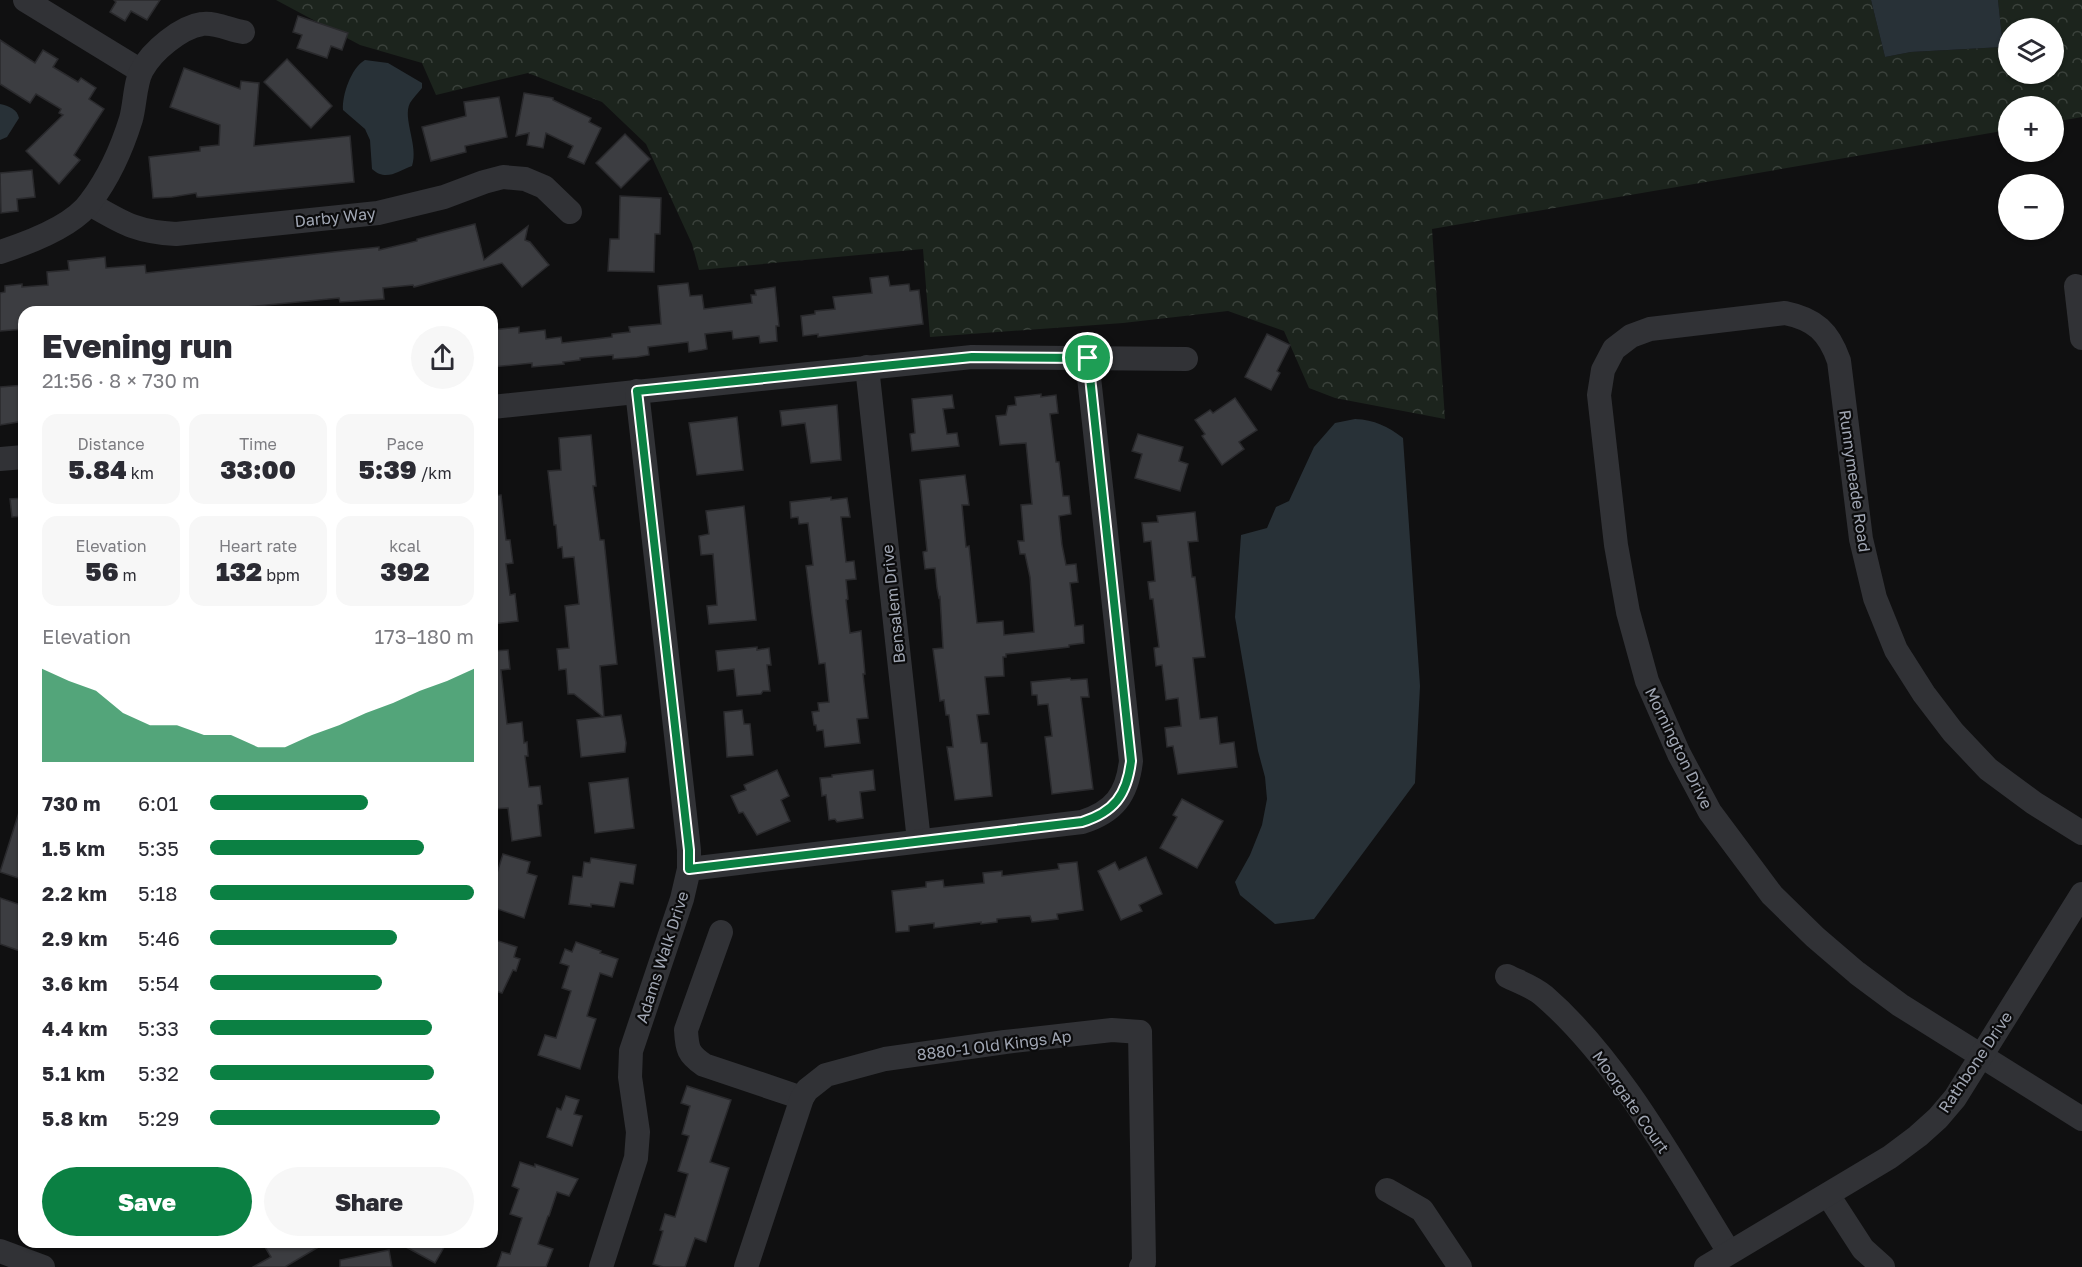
<!DOCTYPE html>
<html lang="en">
<head>
<meta charset="utf-8">
<style>
	:root { --surface:#fff; --page:#f7f7f7; --text:#2b2b33; --muted:#7c7c81; --accent:#0b8043 }
	body { margin:0; font-family:"Golos Text",sans-serif; background:var(--page); color:var(--text); height:100vh; display:flex; flex-direction:column; font-size:22px; white-space:nowrap }
	* { box-sizing:border-box; margin:0 }
	p { font-size:20px; color:var(--muted) }
	.icon { flex:none; width:33px; height:33px; fill:none; stroke:currentColor; stroke-width:2; stroke-linecap:round; stroke-linejoin:round }
	.map { position:relative; flex:1; overflow:hidden }
	.details { position:absolute; left:18px; top:306px; width:480px; height:942px; display:flex; flex-direction:column; background:var(--surface); border-radius:18px; box-shadow:0 2px 4px #0004 }
	.details>* { flex:none }
	.tools { position:absolute; left:1998px; top:18px; display:grid; gap:12px }
	.tools a { display:grid; place-items:center; width:66px; height:66px; border-radius:50%; background:var(--surface); box-shadow:0 2px 4px #0004; font-size:30px }
	.pin { position:absolute; display:grid; place-items:center; width:51px; height:51px; color:#fff; margin:-26px; border:3px solid #fff; border-radius:50%; box-shadow:0 2px 6px #0007 }
	.round { display:grid; place-items:center; flex:none; width:63px; height:63px; border-radius:32px; background:var(--page) }
	.headline { display:flex; align-items:center; justify-content:space-between; height:102px; padding:0 24px }
	h1 { font-size:33px; font-weight:800; line-height:45px }
	.metrics { display:grid; grid-template-columns:repeat(3,1fr); gap:9px; height:102px; padding:6px 24px }
	.metrics div { display:grid; align-content:center; border-radius:15px; background:var(--page); text-align:center }
	.metrics b { font-size:26px; font-weight:800 }
	.metrics small { font-size:16px; font-weight:400 }
	.metrics p { font-size:16px }
	.chart { height:168px; padding:12px 24px }
	.chart p { display:flex; justify-content:space-between }
	.chart svg { width:100%; height:108px; margin-top:6px; fill:var(--accent); opacity:.7 }
	.cta { display:flex; gap:12px; margin-top:auto; padding:12px 24px }
	.cta a { flex:1; height:69px; border-radius:36px; background:var(--accent); color:#fff; font-size:24px; font-weight:800; line-height:69px; text-align:center }
	.cta a+a { background:var(--page); color:var(--text) }
	ul { padding:0 24px; list-style:none; font-size:20px }
	li { display:grid; grid-template-columns:96px 72px 1fr; align-items:center; height:45px }
	li i { height:15px; border-radius:8px; background:var(--accent) }
	.map>svg:first-child { display:block }
	.forest { fill:url(#forest-crowns); fill-rule:evenodd }
	.water { fill:#283137 }
	.building { fill:#3c3d41; stroke:#2a2a2d; stroke-width:1.5 }
	.lines { fill:none; stroke-linecap:round; stroke-linejoin:round }
	.minor { stroke:#313236; stroke-width:24 }
	.route-casing { stroke:#fff; stroke-width:12 }
	.route { stroke:#0b8043; stroke-width:8 }
	.labels { text-anchor:middle; dominant-baseline:central; stroke-width:4.5; stroke-linejoin:round; paint-order:stroke }
	.street-label { font-size:16px; fill:#a0a6b3; stroke:#0b0b0c }
</style>
</head>
<body>
<div class="map">
<svg width="2082" height="1267" viewBox="0 0 2082 1267">
	<defs>
		<pattern id="forest-crowns" width="20" height="18" patternUnits="userSpaceOnUse" patternTransform="scale(1.5)"><rect width="20" height="18" fill="#1c241d"/><path d="M2 6a3 3 0 1 1 6 0M12 15a3 3 0 1 1 6 0" fill="none" stroke="#3a413b"/></pattern>
	</defs>
	<rect width="100%" height="100%" fill="#101011"/>
	<path class="forest" d="M276 0H1871L1885 57 1911 52 2003 47 1998 0H2082V117L2054 122V106H2008V130L1432 229 1445 419 1335 398 1309 388 1284 331 1228 311 1123 323 930 337 923 249 699 270 692 244 646 144 602 102 528 73 436 95 422 63 360 45ZM2008 28H2054V74H2008Z"/>
	<g class="water">
		<polygon points="1871,0 1998,0 2003,47 1911,52 1885,57"/>
		<path d="M365 60 388 63 422 83V88C418 93 413 98 410 103 402 118 419 146 412 166 398 171 386 182 372 169L370 140 365 129 343 110C342 95 351 68 365 60Z"/>
		<path d="M0 104C9 106 17 109 19 118L7 137 0 140Z"/>
		<path d="M1355 419C1375 420 1387 426 1403 438L1420 686 1415 783 1314 919 1275 924 1240 895 1235 882 1250 855 1262 825 1267 799 1265 777 1258 751 1235 617 1241 535 1267 528 1276 507 1289 501 1314 447 1335 423Z"/>
	</g>
	<g class="building">
		<polygon points="114,0 160,0 147,20 131,11 125,21 110,12 116,2"/>
		<polygon points="298,16 348,33 342,50 331,46 327,58 297,48 302,35 293,32"/>
		<polygon points="0,40 35,63 43,50 58,59 53,67 78,82 81,78 96,88 89,99 104,109 74,155 80,160 59,184 26,151 63,115 59,113 61,109 36,94 30,103 0,84"/>
		<polygon points="287,59 332,106 311,128 264,82"/>
		<polygon points="184,68 240,89 241,81 259,83 254,146 350,136 354,182 201,197 197,197 196,193 172,197 153,198 149,157 200,151 200,147 219,145 220,125 170,107"/>
		<polygon points="524,93 553,98 553,100 591,118 589,122 601,128 584,164 568,157 573,146 546,133 543,148 527,145 529,133 516,136"/>
		<polygon points="499,97 507,137 465,146 466,152 431,161 422,127 466,116 464,102"/>
		<polygon points="625,134 650,159 621,188 596,163"/>
		<polygon points="32,170 35,197 17,199 18,211 1,213 0,173"/>
		<polygon points="620,196 661,198 660,234 655,234 654,272 608,271 610,239 619,239"/>
		<polygon points="475,224 484,260 528,226 525,240 530,242 549,265 522,287 502,263 414,287 413,285 383,288 384,299 340,302 339,298 195,312 161,312 161,309 132,312 118,312 118,309 89,312 89,309 58,312 24,312 24,329 0,331 0,293 5,292 5,286 22,284 22,287 48,285 47,272 69,270 68,261 105,257 106,268 145,265 146,273 351,250 379,247 379,250 417,241 417,239"/>
		<polygon points="888,276 890,286 909,284 910,291 919,290 923,324 818,337 818,334 803,336 801,316 815,314 815,311 835,309 833,297 872,293 870,278"/>
		<polygon points="688,283 690,296 702,295 704,309 752,303 751,295 756,295 755,290 775,287 779,326 776,326 777,341 760,343 759,336 733,339 732,331 705,334 707,349 702,350 689,352 688,342 648,347 649,355 637,357 613,359 613,355 580,358 580,360 563,362 564,364 542,366 532,367 532,363 492,367 492,330 519,327 519,333 545,330 546,339 561,337 562,343 612,337 612,334 630,332 629,327 661,324 658,286"/>
		<polygon points="1267,334 1290,345 1277,371 1280,373 1271,390 1245,377"/>
		<polygon points="24,385 24,421 0,425 0,387"/>
		<polygon points="1041,394 1041,397 1056,395 1058,413 1050,414 1056,462 1059,462 1063,496 1069,496 1071,514 1059,516 1062,545 1066,565 1076,564 1078,582 1070,583 1075,626 1083,625 1084,643 1069,645 1069,647 1006,654 1006,657 1003,657 1004,676 985,677 989,714 977,715 981,743 987,743 992,796 955,800 947,747 953,747 949,715 946,715 944,700 940,701 933,649 943,648 940,597 939,598 937,588 935,568 925,569 923,552 927,551 920,480 965,475 969,505 962,505 966,547 969,546 977,623 1003,621 1004,635 1034,632 1030,577 1025,554 1020,554 1018,541 1024,541 1021,505 1032,504 1026,443 1000,445 996,416 1006,415 1008,406 1016,405 1015,397"/>
		<polygon points="952,395 954,408 943,409 947,434 957,433 959,446 912,451 910,434 915,433 912,399"/>
		<polygon points="1235,398 1257,430 1239,442 1244,449 1222,465 1202,436 1205,434 1195,420 1210,410 1213,413"/>
		<polygon points="837,405 841,460 811,463 805,423 782,426 780,411"/>
		<polygon points="737,417 743,470 697,475 689,423"/>
		<polygon points="1138,434 1183,447 1179,461 1188,464 1180,491 1135,478 1142,454 1132,451"/>
		<polygon points="591,435 596,486 593,486 600,540 604,540 617,664 600,666 604,717 621,715 626,743 625,752 581,757 577,720 603,717 574,694 568,694 566,669 559,670 557,649 569,648 565,606 579,604 574,557 563,558 562,547 558,548 556,525 554,525 548,471 561,470 559,438"/>
		<polygon points="501,495 506,540 510,540 513,563 506,564 510,595 515,594 518,621 492,624 492,496"/>
		<polygon points="831,497 831,500 847,498 848,504 850,517 841,517 846,562 854,561 856,579 846,580 848,599 846,600 850,633 861,631 865,674 863,674 868,718 857,719 860,743 825,747 823,730 817,731 816,725 814,725 812,712 819,711 818,703 829,702 825,663 819,664 812,614 806,566 813,565 808,523 799,524 798,517 791,518 790,502"/>
		<polygon points="24,498 24,516 12,517 10,499"/>
		<polygon points="744,506 756,620 709,624 707,606 717,605 713,554 701,555 699,536 709,534 706,511"/>
		<polygon points="1195,512 1198,541 1188,542 1192,577 1195,577 1205,657 1193,658 1200,719 1217,717 1220,744 1234,742 1237,767 1178,774 1173,746 1167,747 1165,728 1181,726 1178,698 1166,700 1162,665 1156,666 1154,648 1159,647 1153,599 1150,599 1148,582 1155,581 1151,541 1144,542 1142,523 1158,522 1157,516"/>
		<polygon points="757,647 757,650 769,648 771,665 767,665 770,691 763,691 761,694 737,696 734,669 718,671 716,651"/>
		<polygon points="508,650 510,669 501,670 507,724 522,722 524,743 527,742 528,756 525,756 529,787 540,786 542,804 538,805 541,836 512,841 508,808 492,809 492,651"/>
		<polygon points="1070,678 1071,680 1087,679 1089,697 1081,697 1093,789 1052,794 1045,737 1052,736 1048,704 1038,705 1037,695 1032,695 1031,682"/>
		<polygon points="742,710 744,724 750,724 753,755 727,757 724,712"/>
		<polygon points="777,770 789,796 781,800 790,821 757,835 743,812 739,813 731,796 746,790 744,785"/>
		<polygon points="873,770 875,790 860,792 863,818 837,822 835,819 829,820 826,795 822,796 820,778 832,777 832,775"/>
		<polygon points="628,778 634,828 595,833 589,783"/>
		<polygon points="1182,799 1223,821 1197,868 1160,848 1177,817 1173,815"/>
		<polygon points="21,806 24,807 24,880 0,872"/>
		<polygon points="503,854 530,862 527,873 537,876 524,918 492,907 492,889"/>
		<polygon points="1146,857 1162,894 1139,905 1142,911 1121,920 1098,871 1115,862 1119,870"/>
		<polygon points="591,858 636,865 633,884 620,882 614,907 591,904 591,907 569,904 573,876 582,877 584,862 590,863"/>
		<polygon points="1077,862 1083,910 1057,914 1058,919 1032,922 1030,916 997,919 997,922 981,924 981,922 934,928 934,923 909,926 909,931 896,932 892,891 926,887 926,882 943,880 944,887 984,883 983,873 1002,871 1002,876 1059,869 1058,864"/>
		<polygon points="0,898 24,906 24,939 20,951 0,944"/>
		<polygon points="492,939 517,947 514,957 520,959 516,971 513,970 502,993 492,990"/>
		<polygon points="576,942 601,951 600,953 618,959 612,977 600,973 587,1016 596,1019 580,1069 538,1055 545,1035 556,1038 571,991 562,988 569,966 560,963 565,949 572,952"/>
		<polygon points="687,1086 731,1100 710,1162 729,1168 706,1242 695,1238 685,1267 663,1267 653,1264 663,1231 660,1230 665,1214 675,1217 688,1174 678,1171 689,1136 682,1134 690,1106 681,1103"/>
		<polygon points="566,1096 579,1100 574,1114 582,1116 572,1146 547,1137 557,1108 561,1110"/>
		<polygon points="520,1162 535,1167 535,1164 578,1179 569,1196 557,1192 549,1216 548,1216 538,1244 553,1249 546,1267 497,1267 502,1252 510,1254 522,1218 510,1214 519,1189 512,1186"/>
		<polygon points="262,1242 327,1242 285,1267 253,1267 271,1257"/>
		<polygon points="397,1242 447,1242 435,1263"/>
		<polygon points="389,1250 392,1267 340,1267 340,1260"/>
	</g>
	<g class="lines">
		<g class="minor">
			<polyline points="25,0 141,71"/>
			<path d="M90 204C123 223 136 232 176 234L378 213 444 197 484 182 503 177 525 179 544 187 570 212"/>
			<path d="M0 252C28 243 74 226 91 201 109 177 122 148 131 119 135 105 135 82 142 70 152 51 181 27 202 24 214 22 231 30 243 32"/>
			<polyline points="2076,286 2082,338"/>
			<polyline points="867,367 919,841"/>
			<polyline points="492,407 972,357 1186,359"/>
			<polyline points="0,459 24,457"/>
			<path d="M2082 833 2034 803 1988 769 1953 732 1924 694 1896 650 1875 598 1861 539 1839 361C1829 332 1815 319 1785 313L1650 329 1631 336 1614 349 1603 370 1599 395 1616 545 1628 612 1647 681 1679 754 1710 812 1772 895 1815 937 1857 973 1900 1005 2082 1119"/>
			<path d="M689 869 1082 822C1114 812 1127 795 1131 761L1087 359"/>
			<path d="M721 932 686 1030C687 1049 688 1054 704 1065L802 1098"/>
			<path d="M1507 976C1519 982 1534 987 1544 996 1620 1062 1676 1167 1729 1252"/>
			<polyline points="1387,1190 1422,1210 1460,1267"/>
			<polyline points="1828,1195 1863,1249 1883,1267"/>
			<polyline points="0,1251 43,1267"/>
			<polyline points="601,1267 636,1158 638,1132 630,1077 631,1051 682,899 689,869 689,850 637,391"/>
			<polyline points="746,1267 802,1098 807,1090 826,1075 885,1059 1005,1042 1112,1030 1140,1032 1144,1262 1141,1267"/>
			<polyline points="1706,1267 1890,1157 1918,1136 1938,1118 1955,1098 2082,894"/>
		</g>
	</g>
	<g class="lines">
		<defs>
			<path id="route" d="M972 357 1088 358 1131 761C1127 795 1114 812 1082 822L689 869V850L637 391Z"/>
		</defs>
		<use href="#route" class="route-casing"/>
		<use href="#route" class="route"/>
	</g>
	<g class="labels">
		<g class="street-label">
			<text transform="translate(335 217) rotate(-6)">Darby Way</text>
			<text transform="translate(1855 481) rotate(82)">Runnymeade Road</text>
			<text transform="translate(893 604) rotate(-96)">Bensalem Drive</text>
			<text transform="translate(1679 748) rotate(64)">Mornington Drive</text>
			<text transform="translate(662 957) rotate(-72)">Adams Walk Drive</text>
			<text transform="translate(994 1045) rotate(-7)">8880-1 Old Kings Ap</text>
			<text transform="translate(1975 1062) rotate(-56)">Rathbone Drive</text>
			<text transform="translate(1631 1102) rotate(55)">Moorgate Court</text>
		</g>
	</g>
</svg>
<div class="tools">
<a><svg class="icon" aria-label="layers" viewBox="0 0 24 24"><path d="M12 4l9 5-9 5-9-5zM3 14l9 5 9-5"/></svg></a>
<a>+</a>
<a>−</a>
</div>
<div class="pin" style="left:1088px;top:358px;background:#1e9e55"><svg class="icon" aria-label="arrive" viewBox="0 0 24 24"><path d="M6 21V4h12l-3 4 3 4H6"/></svg></div>
<section class="details">
<div class="headline"><div><h1>Evening run</h1><p>21:56 · 8 × 730 m</p></div><a class="round"><svg class="icon" aria-label="share" viewBox="0 0 24 24"><path d="M12 15V3M7 8l5-5 5 5M5 13v7h14v-7"/></svg></a></div>
<div class="metrics">
<div><p>Distance</p><b>5.84<small> km</small></b></div>
<div><p>Time</p><b>33:00</b></div>
<div><p>Pace</p><b>5:39<small> /km</small></b></div>
</div>
<div class="metrics">
<div><p>Elevation</p><b>56<small> m</small></b></div>
<div><p>Heart rate</p><b>132<small> bpm</small></b></div>
<div><p>kcal</p><b>392</b></div>
</div>
<div class="chart"><p><span>Elevation</span>173–180 m</p>
<svg viewBox="0 0 160 44" preserveAspectRatio="none"><path d="M0 44V6L10 11L20 15L30 24L40 29L50 29L60 33L70 33L80 38L90 38L100 33L110 29L120 24L130 20L140 15L150 11L160 6V44z"/></svg>
</div>
<ul>
<li><b>730 m</b>6:01<i style="width:60%"></i></li>
<li><b>1.5 km</b>5:35<i style="width:81%"></i></li>
<li><b>2.2 km</b>5:18<i style="width:100%"></i></li>
<li><b>2.9 km</b>5:46<i style="width:71%"></i></li>
<li><b>3.6 km</b>5:54<i style="width:65%"></i></li>
<li><b>4.4 km</b>5:33<i style="width:84%"></i></li>
<li><b>5.1 km</b>5:32<i style="width:85%"></i></li>
<li><b>5.8 km</b>5:29<i style="width:87%"></i></li>
</ul>
<div class="cta"><a>Save</a><a>Share</a></div>
</section>
</div>
</body>
</html>
